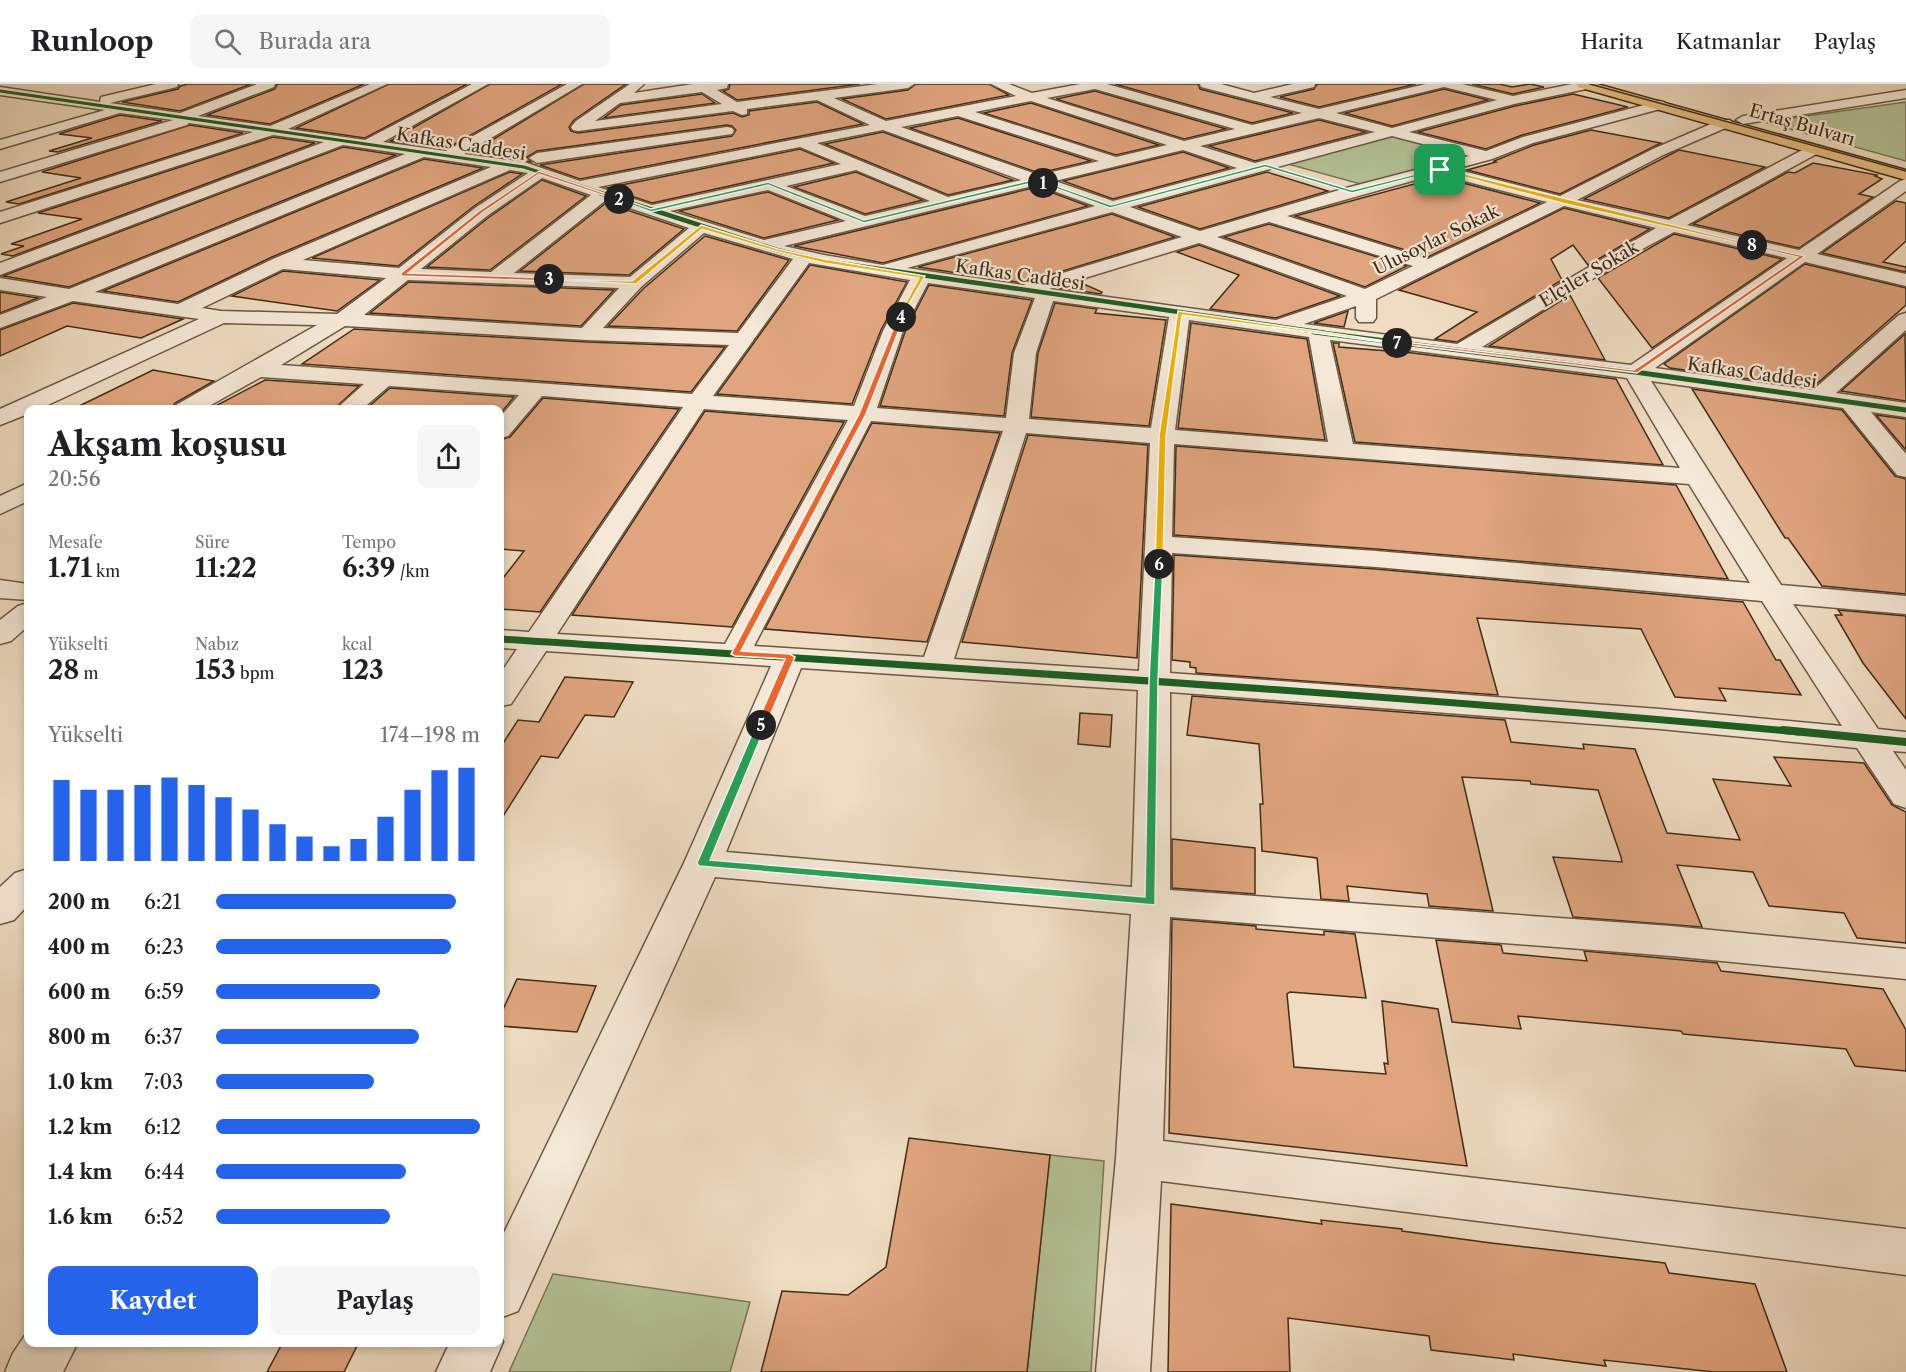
<!DOCTYPE html>
<html lang="tr">
<head>
<meta charset="utf-8">
<style>
	:root { --surface:#fff; --page:#f6f6f6; --text:#202124; --muted:#757577; --line:#e0e0e0; --accent:#2563eb }
	body { margin:0; font-family:"Libre Caslon Text",serif; background:var(--page); color:var(--text); height:100vh; display:flex; flex-direction:column; font-size:22px; white-space:nowrap }
	* { box-sizing:border-box; margin:0 }
	p { font-size:20px; color:var(--muted) }
	.icon { flex:none; width:33px; height:33px; fill:none; stroke:currentColor; stroke-width:2; stroke-linecap:round; stroke-linejoin:round }
	.map { position:relative; flex:1; overflow:hidden }
	.side { position:absolute; left:24px; top:321px; width:480px; height:942px; display:flex; flex-direction:column; background:var(--surface); border-radius:12px; box-shadow:0 3px 9px #0003 }
	.side>* { flex:none }
	.pin { position:absolute; display:grid; place-items:center; width:51px; height:51px; color:#fff; margin:-26px; border-radius:12px; box-shadow:0 3px 9px #0006 }
	.km { position:absolute; width:30px; height:30px; margin:-15px; border-radius:50%; background:#222; color:#fff; font-size:16px; line-height:30px; text-align:center }
	.round { display:grid; place-items:center; flex:none; width:63px; height:63px; border-radius:12px; background:var(--page) }
	.head { display:flex; align-items:center; justify-content:space-between; height:102px; padding:0 24px }
	h1 { font-size:33px; font-weight:700; line-height:45px }
	.metrics { display:grid; grid-template-columns:repeat(3,1fr); gap:9px; height:102px; padding:6px 24px }
	.metrics div { display:grid; align-content:center }
	.metrics b { font-size:26px; font-weight:700 }
	.metrics small { font-size:16px; font-weight:400 }
	.metrics p { font-size:16px }
	.chart { height:168px; padding:12px 24px }
	.chart p { display:flex; justify-content:space-between }
	.chart svg { width:100%; height:108px; margin-top:6px; stroke:var(--accent); stroke-width:6 }
	.primary-button { display:flex; gap:12px; margin-top:auto; padding:12px 24px }
	.primary-button a { flex:1; height:69px; border-radius:12px; background:var(--accent); color:#fff; font-size:24px; font-weight:700; line-height:69px; text-align:center }
	.primary-button a+a { background:var(--page); color:var(--text) }
	ul { padding:0 24px; list-style:none; font-size:20px }
	li { display:grid; grid-template-columns:96px 72px 1fr; align-items:center; height:45px }
	li i { height:15px; border-radius:8px; background:var(--accent) }
	header { display:flex; align-items:center; gap:36px; box-sizing:border-box; height:84px; padding:0 30px; background:var(--surface); border-bottom:2px solid var(--line) }
	header strong { font-size:28px }
	nav { display:flex; gap:33px; margin-inline-start:auto; font-size:21px }
	.search { width:420px; height:54px; background:var(--page); display:flex; align-items:center; gap:15px; box-sizing:border-box; padding:0 21px; border-radius:12px; color:var(--muted); font-size:22px }
	.map>svg:first-child { display:block }
	.green { fill:#b4c297; stroke:#7a7857; stroke-width:1.5 }
	.building { fill:#e0a57f; stroke:#402d17; stroke-width:1.5 }
	.lines { fill:none; stroke-linecap:round; stroke-linejoin:round }
	.minor-casing { stroke:#6c5942; stroke-width:3 }
	.major-casing { stroke:#402d17; stroke-width:3 }
	.minor { fill:#f5e8d7; fill-rule:evenodd }
	.major { fill:#e8be81; fill-rule:evenodd }
	.tram { stroke:#402d17; stroke-width:1.5 }
	.cycleway-far4-casing { stroke:#f5e8d7; stroke-width:4.5 }
	.cycleway-far3-casing { stroke:#f5e8d7; stroke-width:7 }
	.cycleway-far2-casing { stroke:#f5e8d7; stroke-width:8 }
	.cycleway-far1-casing { stroke:#f5e8d7; stroke-width:10 }
	.cycleway-casing { stroke:#f5e8d7; stroke-width:12 }
	.cycleway-far4 { stroke:#1b5e20; stroke-width:3 }
	.cycleway-far3 { stroke:#1b5e20; stroke-width:4.5 }
	.cycleway-far2 { stroke:#1b5e20; stroke-width:5 }
	.cycleway-far1 { stroke:#1b5e20; stroke-width:7 }
	.cycleway { stroke:#1b5e20; stroke-width:8 }
	.split-1 { fill:#22a559; stroke:#fff; stroke-width:1.5 }
	.split-2 { fill:#22a559; stroke:#fff; stroke-width:1.5 }
	.split-3 { fill:#f0652b; stroke:#fff; stroke-width:1.5 }
	.split-4 { fill:#f5b400; stroke:#fff; stroke-width:1.5 }
	.split-5 { fill:#f0652b; stroke:#fff; stroke-width:1.5 }
	.split-6 { fill:#22a559; stroke:#fff; stroke-width:1.5 }
	.split-7 { fill:#f5b400; stroke:#fff; stroke-width:1.5 }
	.split-8 { fill:#f0652b; stroke:#fff; stroke-width:1.5 }
	.split-9 { fill:#f5b400; stroke:#fff; stroke-width:1.5 }
	.labels { text-anchor:middle; dominant-baseline:central; stroke-width:4.5; stroke-linejoin:round; paint-order:stroke }
	.far-street-label { font-size:18px; fill:#402d17; stroke:#f5e8d7 }
</style>
</head>
<body>
<header>
<strong>Runloop</strong>
<div class="search"><svg class="icon" aria-label="search" viewBox="0 0 24 24"><circle cx="10" cy="10" r="6"/><path d="M15 15l6 6"/></svg>Burada ara</div>
<nav><a>Harita</a><a>Katmanlar</a><a>Paylaş</a></nav>
</header>
<div class="map">
<svg width="1906" height="1288" viewBox="0 0 1906 1288">
	<rect width="100%" height="100%" fill="#efdcc2"/>
	<filter id="stains"><feTurbulence type="fractalNoise" baseFrequency=".00333" numOctaves="4"/><feColorMatrix values="0 0 0 0 .2 0 0 0 0 .09 0 0 0 0 .02 0 0 0 .5 -.17"/></filter>
	<radialGradient id="worn" r=".72"><stop offset=".6" stop-color="#630" stop-opacity="0"/><stop offset="1" stop-color="#630" stop-opacity=".3"/></radialGradient>
	<g class="green">
		<polygon points="1906,18 1906,77 1764,38"/>
		<polygon points="1390,51 1470,71 1364,101 1288,80"/>
		<polygon points="1050,1071 1104,1077 1091,1288 1027,1288"/>
		<polygon points="553,1190 750,1218 730,1288 509,1288"/>
	</g>
	<g class="building">
		<polygon points="188,0 251,0 180,27 122,18 178,5 180,2"/>
		<polygon points="277,0 364,0 270,40 207,31 275,5"/>
		<polygon points="389,0 467,0 365,54 296,44"/>
		<polygon points="490,0 562,0 446,65 390,57"/>
		<polygon points="584,0 626,0 574,36 569,43 571,47 578,49 733,29 742,33 749,31 749,27 817,18 863,40 580,95 540,81 732,52 736,46 732,42 727,41 537,67 527,73 531,78 471,69"/>
		<polygon points="730,0 860,0 737,16 723,7 729,5"/>
		<polygon points="916,0 989,0 1009,11 886,35 842,15 908,6"/>
		<polygon points="1115,0 1198,0 1200,5 1293,29 1252,39"/>
		<polygon points="1317,0 1416,0 1319,23 1280,13 1314,5"/>
		<polygon points="1472,0 1499,0 1512,3 1530,0 1544,3 1513,10"/>
		<polygon points="1444,5 1488,16 1392,42 1345,29"/>
		<polygon points="1095,7 1226,45 1184,55 1056,15"/>
		<polygon points="702,10 715,19 604,34 621,21"/>
		<polygon points="1573,10 1628,23 1522,51 1486,65 1418,48 1515,22"/>
		<polygon points="1031,19 1159,61 1116,71 984,29"/>
		<polygon points="120,31 162,37 58,68 49,67 92,54 59,50"/>
		<polygon points="958,34 1091,77 1039,89 910,44"/>
		<polygon points="1319,36 1366,48 1255,77 1209,62"/>
		<polygon points="190,41 243,49 19,120 6,118 81,94 42,88"/>
		<polygon points="1591,46 1661,59 1560,110 1467,86 1496,78 1494,77 1534,61"/>
		<polygon points="883,48 1013,96 948,111 825,60"/>
		<polygon points="273,53 315,59 13,172 1,170 24,162 11,160 82,135 38,129"/>
		<polygon points="343,63 396,71 69,203 3,192"/>
		<polygon points="800,65 834,79 652,119 607,104"/>
		<polygon points="1679,66 1765,83 1669,134 1584,115"/>
		<polygon points="1183,68 1229,84 1113,115 1063,97"/>
		<polygon points="424,75 483,84 272,173 178,218 103,207"/>
		<polygon points="1813,79 1877,91 1875,92 1882,95 1859,110 1873,113 1799,164 1693,140 1788,88 1795,89"/>
		<polygon points="510,88 522,90 474,122 398,182 312,174"/>
		<polygon points="856,88 923,116 865,130 794,103"/>
		<polygon points="1267,88 1328,107 1200,145 1138,123"/>
		<polygon points="1440,93 1540,119 1428,173 1295,132"/>
		<polygon points="542,96 586,112 490,186 427,183 488,134"/>
		<polygon points="1037,103 1088,122 883,179 794,162"/>
		<polygon points="768,108 838,136 764,154 679,127"/>
		<polygon points="1896,117 1906,119 1906,157 1883,178 1906,183 1906,188 1822,169"/>
		<polygon points="606,119 684,145 629,191 520,187"/>
		<polygon points="1564,124 1650,145 1588,181 1573,161 1551,175 1562,196 1457,258 1435,255 1477,228 1399,206"/>
		<polygon points="1112,130 1175,153 1023,199 918,183"/>
		<polygon points="1269,140 1407,182 1365,203 1224,153"/>
		<polygon points="1674,150 1782,175 1652,264 1598,194"/>
		<polygon points="705,152 789,176 737,247 608,242 643,205"/>
		<polygon points="1199,161 1340,212 1276,234 1210,225 1239,191 1177,168"/>
		<polygon points="1805,180 1906,204 1906,221 1812,304 1670,284 1664,280"/>
		<polygon points="810,181 907,198 881,246 852,320 717,310"/>
		<polygon points="283,187 380,196 337,227 232,212"/>
		<polygon points="409,198 614,206 581,242 370,229"/>
		<polygon points="1079,198 1102,208 1101,210 1059,204"/>
		<polygon points="929,201 1032,216 1012,269 1004,332 880,322 905,248"/>
		<polygon points="0,208 38,214 0,229"/>
		<polygon points="1570,211 1605,276 1489,262"/>
		<polygon points="73,219 183,235 141,254 67,242 0,272 0,246"/>
		<polygon points="1055,219 1097,225 1095,229 1166,236 1149,342 1031,333 1038,269"/>
		<polygon points="1348,227 1344,243 1314,239"/>
		<polygon points="1191,239 1307,255 1325,356 1178,344"/>
		<polygon points="354,245 587,258 725,263 691,308 302,280"/>
		<polygon points="1905,250 1906,317 1841,307"/>
		<polygon points="1333,259 1339,259 1339,263 1413,269 1616,295 1663,381 1355,358"/>
		<polygon points="153,286 214,297 175,319 171,326 71,326"/>
		<polygon points="265,296 359,302 333,326 208,326"/>
		<polygon points="390,304 514,313 500,330 500,326 365,326"/>
		<polygon points="1692,305 1842,326 1895,392 1906,395 1906,510 1822,502 1788,454 1785,454"/>
		<polygon points="543,314 679,325 540,528 500,525 500,498 524,467 500,465 500,356 510,353"/>
		<polygon points="705,327 844,338 732,543 572,531"/>
		<polygon points="1876,331 1906,335 1906,366"/>
		<polygon points="872,339 1000,349 927,558 765,545"/>
		<polygon points="1028,351 1148,361 1137,574 962,558"/>
		<polygon points="1176,362 1676,401 1728,495 1376,465 1174,451"/>
		<polygon points="1174,471 1376,485 1743,518 1776,576 1780,576 1801,611 1719,604 1726,617 1675,613 1641,545 1477,534 1498,611 1196,589 1196,584 1190,583 1190,578 1172,576"/>
		<polygon points="1838,526 1906,532 1906,635 1863,579 1835,531 1842,531"/>
		<polygon points="565,593 633,598 614,633 585,631 558,674 541,672 500,737 500,664 518,636 539,638"/>
		<polygon points="1192,612 1505,636 1511,658 1584,665 1583,660 1635,665 1667,749 1740,756 1713,695 1791,702 1774,673 1864,679 1892,721 1906,728 1906,859 1857,854 1844,829 1769,822 1753,788 1677,781 1702,843 1573,833 1553,773 1622,778 1621,773 1598,706 1531,700 1530,697 1462,693 1493,827 1429,822 1427,810 1347,802 1349,817 1321,815 1317,774 1262,767 1260,720 1263,720 1259,660 1187,651"/>
		<polygon points="1080,629 1112,631 1110,663 1078,660"/>
		<polygon points="1172,755 1255,764 1255,810 1172,804"/>
		<polygon points="1172,835 1256,842 1256,845 1324,851 1324,847 1355,850 1366,914 1290,908 1287,910 1294,983 1386,990 1384,979 1388,980 1382,917 1438,925 1467,1082 1169,1049"/>
		<polygon points="1436,856 1501,861 1503,869 1587,877 1584,867 1717,879 1721,887 1883,905 1906,946 1906,987 1855,982 1846,965 1683,950 1681,947 1518,932 1521,945 1452,938"/>
		<polygon points="517,895 596,902 577,948 500,942 500,932"/>
		<polygon points="909,1054 1050,1071 1027,1288 761,1288 782,1207 848,1211 886,1183"/>
		<polygon points="1171,1120 1322,1140 1321,1136 1402,1145 1402,1147 1491,1159 1665,1179 1669,1189 1755,1200 1787,1288 1714,1288 1604,1276 1606,1282 1513,1270 1514,1276 1431,1266 1429,1252 1288,1234 1290,1288 1168,1288"/>
		<polygon points="283,1258 359,1258 344,1288 267,1288"/>
	</g>
	<g class="lines">
		<defs>
			<g id="minor">
				<path d="M156 0H178L177 3 110 19 180 29 257 0H275L274 3 198 32 270 42 370 0H387L288 45 365 56 472 0H488L383 58 446 67 567 0H582L464 70 524 78 580 97 870 41 817 16 747 25V30L742 31 733 27 578 47 573 46 571 43 576 37 630 0H644L634 9 693 0H728L727 4 717 6 737 18 878 0H914L908 4 834 14 886 37 1016 12 991 0H1009L1032 9 1080 0H1107L1252 41 1302 29 1201 3 1200 0H1221L1254 9 1293 0H1315L1314 3 1270 13 1319 25 1426 0H1462L1513 12 1572 0H1592L1591 4 1514 20 1409 48 1486 67 1523 53 1659 17 1664 18 1666 21 1664 24 1533 59 1492 75 1455 85 1560 112 1653 65 1720 36H1730L1732 39 1730 42 1663 71 1577 116 1669 136 1810 62H1820L1822 65 1820 68 1687 141 1799 166 1900 97 1906 95V107L1817 170 1906 190V202L1805 178 1655 284 1813 306 1899 231 1906 229V246L1836 309 1906 319V333L1871 328 1906 370V393L1897 391 1843 324 1651 297 1781 501 1906 512V530L1793 520 1878 645 1906 648V668L1893 667 1906 686V724L1894 720 1857 664 1660 645 1170 608V806L1671 842 1906 865V895L1671 872 1170 833 1163 1057 1906 1145V1191L1161 1097 1150 1288H1096L1116 1074 1131 830 715 793 518 1227 500 1234V1157L684 779 771 582 546 567 511 620 500 622V590L517 565 500 564V546L529 548 683 323 542 312 508 352 500 354V333L519 311 389 302 361 326H335L364 300 261 293 202 326H173L176 321 317 241 224 239 37 326H28V330L0 341V325L199 235 73 217 0 244V231L47 213 0 206V194L69 205 405 70 343 61 0 191V179L324 58 273 51 0 139V128L253 48 189 39 187 41 0 98V88L173 36 120 29 0 65V56L105 26 0 11V3L100 18 101 13ZM1444 3 1497 16 1392 44 1336 29ZM1095 5 1235 45 1184 57 1047 14ZM702 8 722 20 595 37 620 19ZM1031 17 1167 61 1116 73 975 28ZM958 32 1099 77 1039 91 901 43ZM1319 34 1375 48 1255 79 1200 62ZM883 46 1021 96 948 113 817 59ZM1392 52 1469 72 1346 104 1200 147 1130 123ZM800 63 841 80 652 121 598 103ZM1183 66 1237 84 1113 117 1055 97ZM424 73 491 83 273 175 178 220 95 208ZM510 86 528 89 475 124 399 184 303 176ZM856 86 930 117 865 132 786 102ZM1437 90 1547 118 1428 175 1287 132ZM542 94 591 111 491 188 421 185 487 132ZM1037 101 1095 122 883 181 824 171 784 162ZM768 106 846 137 764 156 670 127ZM606 116 689 144 630 193 514 189ZM1564 122 1656 144 1457 260 1304 240 1356 222V234L1359 238H1373L1376 234V215ZM1112 128 1182 153 1023 201 907 184ZM1269 138 1413 182 1365 205 1217 153ZM1674 148 1787 174 1631 281 1482 263 1633 170ZM704 149 793 175 738 249 603 244 641 203ZM1199 159 1347 212 1276 236 1049 205ZM809 179 910 196 883 247 854 322 713 312ZM283 185 386 194 337 230 221 227 202 224ZM408 196 619 204 582 244 364 231ZM928 199 1035 214 1014 269 1006 334 877 324 903 247ZM1053 217 1169 233 1151 344 1029 335 1036 269ZM1189 236 1309 253 1328 358 1175 346ZM345 242 587 256 729 261 692 310 281 281ZM1330 256 1627 294 1680 384 1353 360ZM704 325 848 336 725 560 557 550ZM871 337 1003 347 924 573 754 562ZM1026 349 1150 359 1139 587 954 575ZM1174 360 1689 400 1750 499 1376 467 1172 453ZM1172 469 1376 483 1762 517 1842 642 1660 625 1170 589ZM801 584 1138 606 1132 803 726 768Z"/>
				<polygon points="1906,6 1906,14 1743,40 1736,36 1743,32"/>
				<polygon points="727,43 732,44 734,47 732,50 537,79 529,74 537,69"/>
				<polygon points="28,399 28,417 0,430 0,412"/>
				<polygon points="0,496 28,500 28,516 0,514"/>
				<polygon points="28,519 28,542 11,557 0,560 0,536 18,522"/>
				<polygon points="28,785 28,821 14,836 0,840 0,803 15,789"/>
				<polygon points="28,1247 28,1258 78,1258 63,1288 5,1288 13,1269"/>
				<polygon points="500,1249 503,1258 490,1288 436,1288 450,1258 500,1258"/>
			</g>
			<polygon id="major" points="1577,0 1597,0 1906,86 1906,96 1578,3"/>
		</defs>
		<use href="#minor" class="minor-casing"/>
		<use href="#major" class="major-casing"/>
		<use href="#minor" class="minor"/>
		<use href="#major" class="major"/>
		<polyline class="tram" points="1590,0 1906,87"/>
		<defs>
			<polyline id="cycleway-far4" points="0,7 524,83 605,110"/>
			<polyline id="cycleway-far3" points="600,109 777,166 824,177 1325,249"/>
			<polyline id="cycleway-far2" points="1314,248 1635,288 1906,326"/>
			<path id="cycleway-far1" d="M500 555C933 583 1367 608 1799 648"/>
			<polyline id="cycleway" points="1783,646 1906,658"/>
		</defs>
		<use href="#cycleway-far4" class="cycleway-far4-casing"/>
		<use href="#cycleway-far3" class="cycleway-far3-casing"/>
		<use href="#cycleway-far2" class="cycleway-far2-casing"/>
		<use href="#cycleway-far1" class="cycleway-far1-casing"/>
		<use href="#cycleway" class="cycleway-casing"/>
		<use href="#cycleway-far4" class="cycleway-far4"/>
		<use href="#cycleway-far3" class="cycleway-far3"/>
		<use href="#cycleway-far2" class="cycleway-far2"/>
		<use href="#cycleway-far1" class="cycleway-far1"/>
		<use href="#cycleway" class="cycleway"/>
	</g>
	<polygon class="split-1" points="1265,80 1352,106 1440,84 1442,86 1352,109 1265,83 1110,124 1041,99 1045,98 1111,121"/>
	<polygon class="split-2" points="1036,95 1046,99 1036,98 864,139 768,101 651,128 616,115 620,114 651,125 768,98 864,136"/>
	<polygon class="split-3" points="539,87 621,115 617,116 539,90 482,129 408,189 549,194 551,197 401,192 401,189 479,127"/>
	<polygon class="split-4" points="701,141 778,165 824,175 925,192 901,234 898,233 919,194 824,179 775,167 702,145 636,200 546,195 632,197"/>
	<polygon class="split-5" points="901,231 904,233 866,330 741,567 790,570 795,573 766,641 758,643 756,641 785,575 735,572 731,570 859,330 898,233"/>
	<polygon class="split-6" points="1159,478 1163,480 1158,597 1155,821 699,782 697,779 756,641 761,638 766,641 710,776 1145,813 1149,597 1155,480"/>
	<polygon class="split-7" points="1178,227 1400,259 1397,260 1182,231 1166,352 1163,480 1159,482 1155,480 1159,352"/>
	<polygon class="split-8" points="1750,160 1805,172 1637,289 1393,259 1397,257 1634,286 1798,173 1750,162"/>
	<polygon class="split-9" points="1438,86 1440,84 1755,161 1752,162 1562,119"/>
	<g class="labels">
		<g class="far-street-label">
			<text transform="translate(1802 41) rotate(16)">Ertaş Bulvarı</text>
			<text transform="translate(461 60) rotate(9)">Kafkas Caddesi</text>
			<text transform="translate(1436 156) rotate(-26)">Ulusoylar Sokak</text>
			<text transform="translate(1589 190) rotate(-31)">Elçiler Sokak</text>
			<text transform="translate(1020 191) rotate(8)">Kafkas Caddesi</text>
			<text transform="translate(1752 289) rotate(8)">Kafkas Caddesi</text>
		</g>
	</g>
	<rect width="100%" height="100%" filter="url(#stains)"/>
	<rect width="100%" height="100%" fill="url(#worn)"/>
</svg>
<div class="pin" style="left:1440px;top:86px;background:#1e9e55"><svg class="icon" aria-label="arrive" viewBox="0 0 24 24"><path d="M6 21V4h12l-3 4 3 4H6"/></svg></div>
<b class="km" style="left:1043px;top:99px">1</b>
<b class="km" style="left:619px;top:115px">2</b>
<b class="km" style="left:549px;top:195px">3</b>
<b class="km" style="left:901px;top:233px">4</b>
<b class="km" style="left:761px;top:641px">5</b>
<b class="km" style="left:1159px;top:480px">6</b>
<b class="km" style="left:1397px;top:259px">7</b>
<b class="km" style="left:1752px;top:161px">8</b>
<section class="side">
<div class="head"><div><h1>Akşam koşusu</h1><p>20:56</p></div><a class="round"><svg class="icon" aria-label="share" viewBox="0 0 24 24"><path d="M12 15V3M7 8l5-5 5 5M5 13v7h14v-7"/></svg></a></div>
<div class="metrics">
<div><p>Mesafe</p><b>1.71<small> km</small></b></div>
<div><p>Süre</p><b>11:22</b></div>
<div><p>Tempo</p><b>6:39<small> /km</small></b></div>
</div>
<div class="metrics">
<div><p>Yükselti</p><b>28<small> m</small></b></div>
<div><p>Nabız</p><b>153<small> bpm</small></b></div>
<div><p>kcal</p><b>123</b></div>
</div>
<div class="chart"><p><span>Yükselti</span>174–198 m</p>
<svg viewBox="0 0 160 44" preserveAspectRatio="none"><path d="M5 44V11M15 44V15M25 44V15M35 44V13M45 44V10M55 44V13M65 44V18M75 44V23M85 44V29M95 44V34M105 44V38M115 44V35M125 44V26M135 44V15M145 44V7M155 44V6"/></svg>
</div>
<ul>
<li><b>200 m</b>6:21<i style="width:91%"></i></li>
<li><b>400 m</b>6:23<i style="width:89%"></i></li>
<li><b>600 m</b>6:59<i style="width:62%"></i></li>
<li><b>800 m</b>6:37<i style="width:77%"></i></li>
<li><b>1.0 km</b>7:03<i style="width:60%"></i></li>
<li><b>1.2 km</b>6:12<i style="width:100%"></i></li>
<li><b>1.4 km</b>6:44<i style="width:72%"></i></li>
<li><b>1.6 km</b>6:52<i style="width:66%"></i></li>
</ul>
<div class="primary-button"><a>Kaydet</a><a>Paylaş</a></div>
</section>
</div>
</body>
</html>
